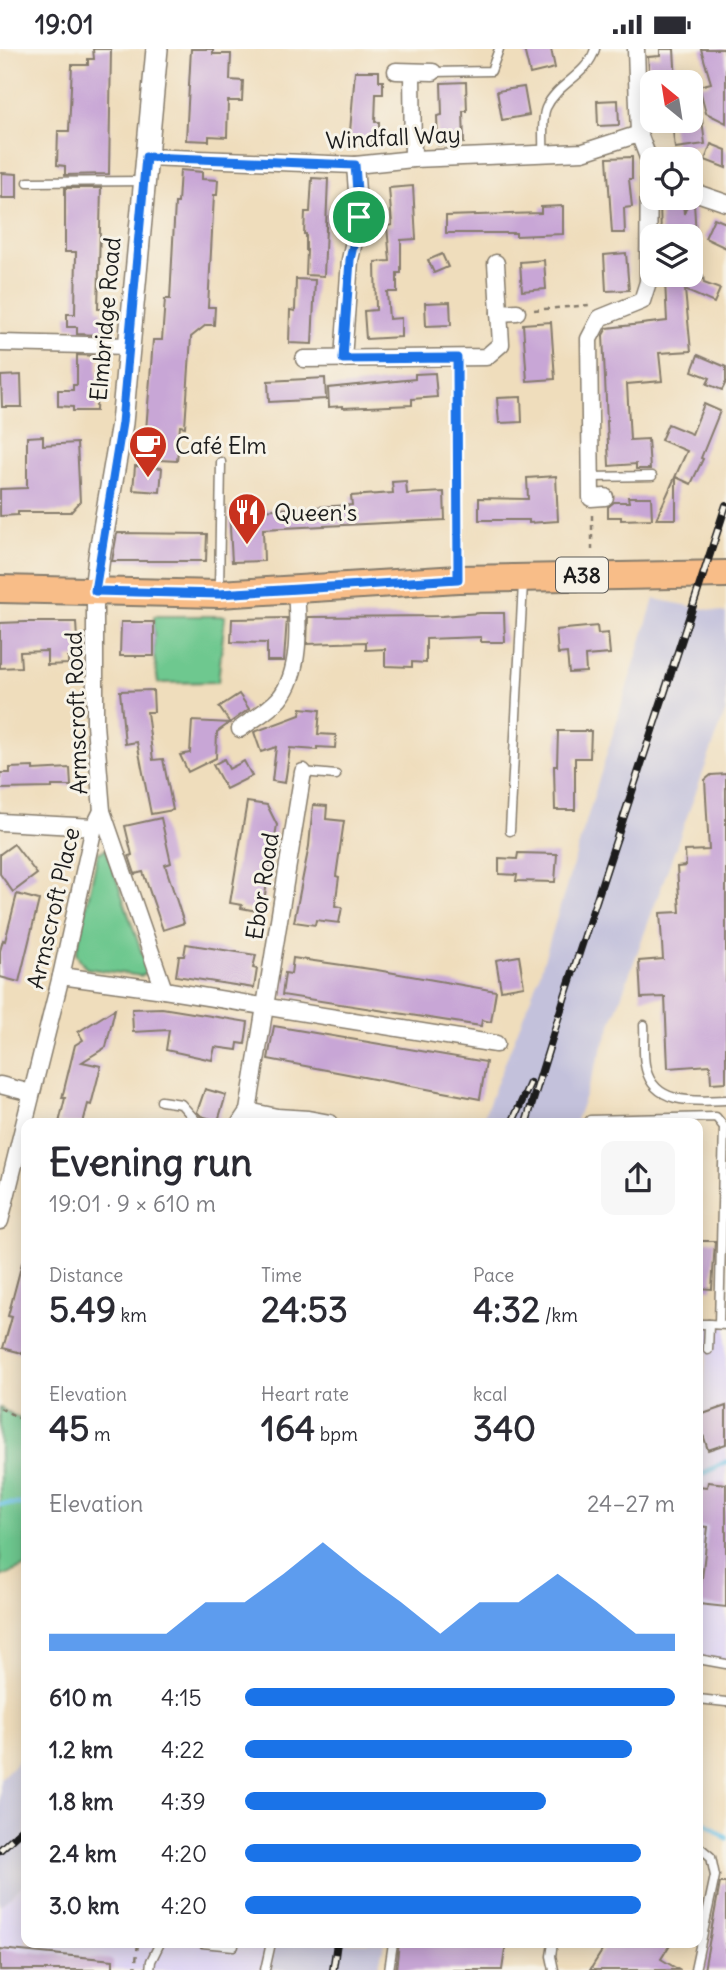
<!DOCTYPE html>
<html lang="en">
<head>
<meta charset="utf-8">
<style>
	:root { --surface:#fff; --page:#f7f7f7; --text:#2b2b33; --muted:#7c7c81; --accent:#1a73e8 }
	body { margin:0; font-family:Delius,sans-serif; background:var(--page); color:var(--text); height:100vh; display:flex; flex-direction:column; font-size:26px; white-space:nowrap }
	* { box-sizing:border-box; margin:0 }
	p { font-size:23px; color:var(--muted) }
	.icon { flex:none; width:38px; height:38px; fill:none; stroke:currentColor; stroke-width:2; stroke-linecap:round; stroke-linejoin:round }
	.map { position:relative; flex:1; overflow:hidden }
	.drawer { position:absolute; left:21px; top:1069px; width:682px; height:830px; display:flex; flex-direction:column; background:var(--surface); border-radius:14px; box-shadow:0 4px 18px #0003 }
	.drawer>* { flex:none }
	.needle { width:46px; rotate:330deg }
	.fabs { position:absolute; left:640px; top:21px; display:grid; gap:14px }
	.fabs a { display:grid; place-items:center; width:63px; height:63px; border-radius:14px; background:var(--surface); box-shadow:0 4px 18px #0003; font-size:35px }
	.pin { position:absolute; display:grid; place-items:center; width:60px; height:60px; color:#fff; margin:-30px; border:4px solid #fff; border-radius:50%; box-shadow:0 2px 7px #0007 }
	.round { display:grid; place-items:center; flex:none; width:74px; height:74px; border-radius:14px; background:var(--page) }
	.headline { display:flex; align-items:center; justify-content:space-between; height:119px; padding:0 28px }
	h1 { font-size:38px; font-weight:800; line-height:52px }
	.metrics { display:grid; grid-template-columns:repeat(3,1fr); gap:10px; height:119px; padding:7px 28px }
	.metrics div { display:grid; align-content:center }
	.metrics b { font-size:35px; font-weight:800 }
	.metrics small { font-size:19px; font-weight:400 }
	.metrics p { font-size:19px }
	.chart { height:196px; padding:14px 28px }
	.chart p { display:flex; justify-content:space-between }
	.chart svg { width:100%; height:126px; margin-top:7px; fill:var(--accent); opacity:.7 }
	ul { padding:0 28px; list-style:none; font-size:23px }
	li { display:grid; grid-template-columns:112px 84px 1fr; align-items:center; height:52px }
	li i { height:18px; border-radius:9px; background:var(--accent) }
	.status { display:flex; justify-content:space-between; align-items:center; height:49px; padding:0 35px; background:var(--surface); direction:ltr }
	.status svg { height:19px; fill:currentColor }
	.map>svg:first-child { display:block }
	.built { fill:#dfd5f5 }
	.industrial { fill:#c3c1db }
	.green { fill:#6ec88f; stroke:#457256; stroke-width:2 }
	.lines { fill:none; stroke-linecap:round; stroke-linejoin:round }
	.stream { stroke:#6ec4ea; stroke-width:5 }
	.building { fill:#c8a6d6 }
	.service-casing { stroke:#867c6c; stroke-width:11 }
	.minor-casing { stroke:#867c6c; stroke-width:19 }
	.tertiary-casing { stroke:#867c6c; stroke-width:24 }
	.primary-casing { stroke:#867c6c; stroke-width:30 }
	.path { stroke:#867c6c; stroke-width:2.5; stroke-dasharray:5 5; stroke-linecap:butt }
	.service { stroke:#fff; stroke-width:8 }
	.minor { stroke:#fff; stroke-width:16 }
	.tertiary { stroke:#fff; stroke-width:21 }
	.primary { stroke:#f8bd88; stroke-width:26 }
	.rail-casing { stroke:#1c1c1c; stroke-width:8 }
	.rail { stroke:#f7f3e8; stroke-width:5; stroke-dasharray:16; stroke-linecap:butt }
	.route-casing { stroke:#fff; stroke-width:14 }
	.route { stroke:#1a73e8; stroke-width:9 }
	.labels { text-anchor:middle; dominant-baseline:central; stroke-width:6; stroke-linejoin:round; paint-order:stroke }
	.shield { fill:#f7f3e8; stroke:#5e5c59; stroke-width:2 }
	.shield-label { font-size:21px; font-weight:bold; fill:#1c1c1c }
	.street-label { font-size:23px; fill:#1c1c1c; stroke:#f7f3e8 }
	.poi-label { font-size:23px; fill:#1c1c1c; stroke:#f7f3e8; text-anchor:start }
</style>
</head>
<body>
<div class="status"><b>19:01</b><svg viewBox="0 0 49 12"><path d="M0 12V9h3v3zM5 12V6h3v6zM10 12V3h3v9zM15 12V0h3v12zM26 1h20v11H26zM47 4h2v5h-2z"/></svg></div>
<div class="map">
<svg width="726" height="1921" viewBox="0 0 726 1921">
	<rect width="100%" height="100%" fill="#f7f3e8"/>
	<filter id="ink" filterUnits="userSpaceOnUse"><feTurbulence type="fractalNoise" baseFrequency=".0143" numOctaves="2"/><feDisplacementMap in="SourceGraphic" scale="14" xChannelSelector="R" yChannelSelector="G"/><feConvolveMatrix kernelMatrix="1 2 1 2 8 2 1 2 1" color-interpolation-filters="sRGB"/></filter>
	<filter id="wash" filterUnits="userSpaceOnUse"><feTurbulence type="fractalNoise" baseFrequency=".00686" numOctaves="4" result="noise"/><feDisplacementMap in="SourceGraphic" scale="28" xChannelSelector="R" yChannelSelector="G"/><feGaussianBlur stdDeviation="1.57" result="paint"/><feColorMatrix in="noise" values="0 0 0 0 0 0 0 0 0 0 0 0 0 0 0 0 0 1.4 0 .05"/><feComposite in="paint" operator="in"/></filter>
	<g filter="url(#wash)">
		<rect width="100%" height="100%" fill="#efddbc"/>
		<g class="built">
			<polygon points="709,1275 726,1276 726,1615 698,1610 698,1405"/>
			<polygon points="26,1833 26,1894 275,1894 271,1921 0,1921 0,1857"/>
		</g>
		<g class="industrial">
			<polygon points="654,550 726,564 726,661 575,1074 481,1074 538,930"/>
			<polygon points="26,1704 26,1833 0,1857 0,1730"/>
			<polygon points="275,1894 384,1894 378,1921 271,1921"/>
		</g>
		<g class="green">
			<polygon points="154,567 225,567 218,633 158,634 154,607"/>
			<polygon points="106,800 148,922 141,927 86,919 76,905 98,804"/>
			<polygon points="0,1359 26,1373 26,1517 0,1528"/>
		</g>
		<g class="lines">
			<g class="stream">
				<polyline points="698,1427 726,1413"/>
				<polyline points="0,1455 26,1455"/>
				<polyline points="698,1768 726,1789"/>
			</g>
		</g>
		<g id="blocks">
			<g class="building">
				<polygon points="93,0 111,0 109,125 65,126 65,117 57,116 58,82 69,82 72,16 88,16 88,10 94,10"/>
				<polygon points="191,0 213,0 213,5 231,5 230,31 243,32 242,52 228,52 227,88 209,87 209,92 186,91"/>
				<polygon points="524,0 551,0 555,19 530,25"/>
				<polygon points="660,0 674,0 676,33 650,33 648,8 660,7"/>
				<polygon points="701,0 724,0 726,9 726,74 706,64 699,37 711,34"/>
				<polygon points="355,22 379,22 379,32 383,32 383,45 376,45 375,73 379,73 379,88 371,88 371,95 349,95"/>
				<polygon points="466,33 467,62 463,62 464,94 438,96 437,67 442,66 441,34"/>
				<polygon points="524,38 529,66 502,71 497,42"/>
				<polygon points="618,51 619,76 598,77 597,52"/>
				<polygon points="702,70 705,95 675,99 672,74"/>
				<polygon points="711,95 726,101 726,119 705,111"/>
				<polygon points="632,108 632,130 629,130 632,158 624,159 625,184 612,184 607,109"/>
				<polygon points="180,121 202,123 202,130 218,131 217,146 214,146 208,258 215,258 214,276 206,276 191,288 185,378 180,377 177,412 159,411 162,383 146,382 153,291 162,291 165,250 170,250 175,154 178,154"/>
				<polygon points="2,124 17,125 17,149 2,149"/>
				<polygon points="312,129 328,130 324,227 306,226 307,201 306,201 306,185 304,185 305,163 310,163"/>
				<polygon points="413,137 416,190 401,191 401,224 397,224 397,243 387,243 389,270 401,269 401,288 366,290 364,262 376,261 375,213 390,212 387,177 392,176 389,139"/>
				<polygon points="65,139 101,139 98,260 102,260 102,266 108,266 108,278 102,278 102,284 98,286 77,285 77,278 67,278 67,265 75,265 76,203 65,203"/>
				<polygon points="689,152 694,154 696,187 661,187 660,154 683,153 684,165"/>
				<polygon points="563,157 563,185 516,187 516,184 446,184 446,167 541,164 541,158"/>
				<polygon points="714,169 726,174 726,199 705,189"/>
				<polygon points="626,204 629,241 606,242 604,206"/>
				<polygon points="442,205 448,218 434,224 428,211"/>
				<polygon points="544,211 546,240 522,242 520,213"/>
				<polygon points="659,226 703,226 704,234 720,240 714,254 685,241 691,302 659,304 662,332 627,335 630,391 648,390 650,420 636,420 636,415 609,417 603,286 607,279 667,272 665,232 659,230"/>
				<polygon points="296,230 315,231 312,295 289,294 290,261 295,262"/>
				<polygon points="450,253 451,276 426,277 425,254"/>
				<polygon points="551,273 555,330 527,332 523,275"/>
				<polygon points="77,306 98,307 96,362 73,362 73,358 58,357 58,341 73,341 73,336 77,336"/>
				<polygon points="698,306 726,318 726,333 722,341 707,335 710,329 692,322"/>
				<polygon points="435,324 437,348 412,350 412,356 343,359 343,357 329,358 328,339 415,330 415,325"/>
				<polygon points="21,326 22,358 2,358 1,327"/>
				<polygon points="325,329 326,350 269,353 268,332"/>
				<polygon points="521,348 522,373 499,374 497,349"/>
				<polygon points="704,355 720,362 701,409 703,410 691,435 676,428 676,470 656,470 687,402 661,391 668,375 692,385"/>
				<polygon points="43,387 43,396 77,394 80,453 71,463 18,463 18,466 0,467 0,440 27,439 27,388"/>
				<polygon points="135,417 162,419 160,443 133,441"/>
				<polygon points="556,427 558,472 529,474 529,471 479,471 479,449 528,450 527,429"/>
				<polygon points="406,432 407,445 444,443 445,471 263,480 264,512 232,513 229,461 258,459 258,461 352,456 351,447 393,444 392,433"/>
				<polygon points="628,448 651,448 652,470 621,471 621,468 608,468 608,458 614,453 629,453"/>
				<polygon points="117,484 207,485 206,512 112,512"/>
				<polygon points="480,564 504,564 505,593 481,593 481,588 426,590 426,614 412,613 412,618 385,617 385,600 366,601 366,593 307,595 308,568 442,567"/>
				<polygon points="287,569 284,612 267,612 267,594 231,593 232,570"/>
				<polygon points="26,573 76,573 78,608 68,609 68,615 47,616 47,602 20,603 21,618 0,619 0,574"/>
				<polygon points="121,573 154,573 154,607 120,607"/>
				<polygon points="597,577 598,585 608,584 610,605 585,607 586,623 569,624 567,604 558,605 556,581"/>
				<polygon points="153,641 154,663 147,663 153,711 163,710 173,761 151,765 137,693 125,695 120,642"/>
				<polygon points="239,645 249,660 217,683 216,709 188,723 180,706 190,704 192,672 230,674 219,658"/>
				<polygon points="301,659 320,661 318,685 336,686 335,699 317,698 317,701 290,699 285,734 272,732 276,698 261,703 254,683 300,666"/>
				<polygon points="558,682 591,682 590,709 575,709 575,761 555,761 554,717 557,717"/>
				<polygon points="224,710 229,720 244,712 252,727 226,740 213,716"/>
				<polygon points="33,718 33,721 70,719 71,737 52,737 52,739 0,740 0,724 10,724 10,719"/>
				<polygon points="726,725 726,1033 711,1034 710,1016 668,1019 665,948 641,949 639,912 663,910 660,864 680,863 677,818 686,817 685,802 709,801 705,731 711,726"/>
				<polygon points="247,753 267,756 277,776 262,863 241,859 242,856 230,854"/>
				<polygon points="313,756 327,757 326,770 344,772 336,827 339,828 335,857 342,858 339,874 316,871 315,876 294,873 309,797"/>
				<polygon points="161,769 171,814 165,816 184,874 163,881 143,823 135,825 129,807 132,806 125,777"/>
				<polygon points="14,795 37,825 13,843 0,825 0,805"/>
				<polygon points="518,804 557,805 555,833 516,832 517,826 499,825 499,809 517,810"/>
				<polygon points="17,845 39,851 19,933 0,928 0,902 3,891 5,892"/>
				<polygon points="186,895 256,906 253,919 257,920 254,939 176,927 179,907 184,907"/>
				<polygon points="519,907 524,937 501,941 496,911"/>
				<polygon points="293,909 377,921 496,942 491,973 482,971 481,977 282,946 285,924 291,925"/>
				<polygon points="162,959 248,973 245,995 238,994 237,1001 215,998 212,1011 166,1001 169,981 133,983 132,960"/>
				<polygon points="115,960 106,998 82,1013 101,1017 91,1056 88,1055 83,1074 59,1074 65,1049 62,1049 75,996 83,991 78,983"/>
				<polygon points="274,977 486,1013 480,1050 268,1010"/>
				<polygon points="205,1040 226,1046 218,1072 201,1067 197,1063"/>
				<polygon points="698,1192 715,1192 712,1240 698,1239"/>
				<polygon points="22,1214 26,1215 26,1291 22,1304 3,1299 12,1268 8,1267"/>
				<polygon points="726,1357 726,1395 708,1401 700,1376 700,1366"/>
				<polygon points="708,1433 726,1435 726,1558 699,1555 708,1478 698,1477 698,1437 707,1438"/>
				<polygon points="720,1834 726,1834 726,1921 704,1921"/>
				<polygon points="399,1894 506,1894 502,1921 396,1921"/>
				<polygon points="607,1894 671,1894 661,1910 679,1921 590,1921"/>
				<polygon points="0,1900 113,1911 113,1921 0,1921"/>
			</g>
		</g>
	</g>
	<g filter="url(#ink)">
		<use href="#blocks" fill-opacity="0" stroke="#867c6c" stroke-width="2"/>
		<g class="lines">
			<defs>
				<g id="service">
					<polyline points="433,23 491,22 499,0"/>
					<path d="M543 104C544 91 541 71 546 59 557 34 587 27 595 0"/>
					<polyline points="28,133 144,132"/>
					<polyline points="591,428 652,427"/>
					<polyline points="219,542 221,413"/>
					<polyline points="303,723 336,726"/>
					<polyline points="510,782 523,534"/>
					<path d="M644 976C645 990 642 1007 646 1020 655 1057 697 1052 726 1051"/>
					<polyline points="161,1052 181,1055 198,1074"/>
					<polyline points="590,1071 716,1068 724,1078 719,1275"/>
					<polyline points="698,1275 709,1275"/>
					<polyline points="708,1301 709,1275 726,1276"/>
					<polyline points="698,1610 726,1615"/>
					<polyline points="698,1650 726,1653"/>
					<polyline points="202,1894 234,1897"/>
					<polyline points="553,1894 551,1907 554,1921"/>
					<polyline points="150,1921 151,1912 160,1894"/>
					<polyline points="265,1921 271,1894"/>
					<polyline points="389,1921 393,1894"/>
					<polyline points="695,1921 715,1827 711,1808 698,1797"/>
				</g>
				<g id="minor">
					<polyline points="396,22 433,23"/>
					<polyline points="412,23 413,110"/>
					<polyline points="146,108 355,116 413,110 583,103 639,85"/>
					<polyline points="691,142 726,154"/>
					<polyline points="499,264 517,263"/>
					<polyline points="0,294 130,297"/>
					<polyline points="304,310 486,308 501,295 496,214"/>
					<polyline points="343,310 350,211 359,168 355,116"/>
					<polyline points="605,448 591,449 589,290 600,269 642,252 648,233 649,111 639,85 636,0"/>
					<polyline points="95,542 95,675 102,762 164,941"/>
					<path d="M240 680C253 670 268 662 279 650 302 623 298 573 296 539"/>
					<polyline points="0,773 94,778"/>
					<polyline points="61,927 164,941 496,995"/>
					<polyline points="0,1036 31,1044"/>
					<polyline points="248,1062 277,1068 308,1070 330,1074"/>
					<polyline points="240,1074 248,1062 303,723"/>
					<polyline points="0,1172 61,927 94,778 102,762"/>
				</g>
				<polyline id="tertiary" points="95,542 99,508 122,374 157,0"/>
				<polyline id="primary" points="0,540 219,545 458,530 726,525"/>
			</defs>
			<use href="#service" class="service-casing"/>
			<use href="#minor" class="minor-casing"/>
			<use href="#tertiary" class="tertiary-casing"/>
			<use href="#primary" class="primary-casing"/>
			<g class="path">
				<polyline points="534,261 590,256"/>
				<polyline points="457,326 458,508"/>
				<polyline points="592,466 592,505"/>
				<polyline points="0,1359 26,1373"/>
				<polyline points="135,1921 138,1894"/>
			</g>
			<use href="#service" class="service"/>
			<use href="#minor" class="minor"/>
			<use href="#tertiary" class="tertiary"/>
			<use href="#primary" class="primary"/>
			<defs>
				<g id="rail">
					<polyline points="512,1074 530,1034"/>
					<polyline points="526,1074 565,947 726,456"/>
					<polyline points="0,1801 26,1777"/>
					<polyline points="333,1921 337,1894"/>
				</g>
			</defs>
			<use href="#rail" class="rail-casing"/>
			<use href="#rail" class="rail"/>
		</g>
	</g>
	<g class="lines" filter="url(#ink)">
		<defs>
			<polygon id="route" points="146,108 355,116 359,168 350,211 343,310 457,309 458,530 219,545 95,542 122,374"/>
		</defs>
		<use href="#route" class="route-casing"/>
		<use href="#route" class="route"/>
	</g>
	<defs>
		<symbol id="cafe-pin" viewBox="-11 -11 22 30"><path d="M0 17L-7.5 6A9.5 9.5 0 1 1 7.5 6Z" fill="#c8321e" stroke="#f7f3e8"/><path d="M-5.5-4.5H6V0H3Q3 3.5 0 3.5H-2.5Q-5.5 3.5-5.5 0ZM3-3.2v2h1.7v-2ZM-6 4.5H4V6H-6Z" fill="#fff"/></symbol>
		<symbol id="restaurant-pin" viewBox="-11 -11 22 30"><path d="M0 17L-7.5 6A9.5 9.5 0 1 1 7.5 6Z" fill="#c8321e" stroke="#f7f3e8"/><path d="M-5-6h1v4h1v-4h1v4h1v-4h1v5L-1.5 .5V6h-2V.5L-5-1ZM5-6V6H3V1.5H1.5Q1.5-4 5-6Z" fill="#fff"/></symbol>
	</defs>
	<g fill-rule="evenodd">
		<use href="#cafe-pin" x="126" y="374" width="44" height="60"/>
		<use href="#restaurant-pin" x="225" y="441" width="44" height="60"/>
	</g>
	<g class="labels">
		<rect class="shield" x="556" y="508.5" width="52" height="35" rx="5"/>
		<g class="shield-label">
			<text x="582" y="526">A38</text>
		</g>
		<g class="street-label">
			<text transform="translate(393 88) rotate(-3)">Windfall Way</text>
			<text transform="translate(105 270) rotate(-85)">Elmbridge Road</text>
			<text transform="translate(76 664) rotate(-92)">Armscroft Road</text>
			<text transform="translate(262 837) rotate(-81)">Ebor Road</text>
			<text transform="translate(53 859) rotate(-77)">Armscroft Place</text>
		</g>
		<g class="poi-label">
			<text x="175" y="396">Café Elm</text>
			<text x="274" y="463">Queen's</text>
		</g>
	</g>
</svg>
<div class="fabs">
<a><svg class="needle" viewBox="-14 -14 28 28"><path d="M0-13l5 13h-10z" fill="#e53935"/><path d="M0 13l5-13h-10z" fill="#7c7c81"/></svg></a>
<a><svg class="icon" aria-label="locate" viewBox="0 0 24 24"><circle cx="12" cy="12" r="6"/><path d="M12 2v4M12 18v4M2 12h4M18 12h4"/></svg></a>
<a><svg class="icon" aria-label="layers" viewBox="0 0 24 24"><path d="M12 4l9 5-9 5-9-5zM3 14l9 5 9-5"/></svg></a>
</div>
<div class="pin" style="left:359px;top:168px;background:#1e9e55"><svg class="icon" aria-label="arrive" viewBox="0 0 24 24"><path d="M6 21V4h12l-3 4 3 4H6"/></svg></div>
<section class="drawer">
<div class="headline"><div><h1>Evening run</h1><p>19:01 · 9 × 610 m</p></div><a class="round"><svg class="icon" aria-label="share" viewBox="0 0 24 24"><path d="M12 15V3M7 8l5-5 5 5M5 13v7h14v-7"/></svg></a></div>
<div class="metrics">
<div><p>Distance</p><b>5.49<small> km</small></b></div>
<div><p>Time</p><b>24:53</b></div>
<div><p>Pace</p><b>4:32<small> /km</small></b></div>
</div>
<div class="metrics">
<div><p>Elevation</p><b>45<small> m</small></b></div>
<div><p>Heart rate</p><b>164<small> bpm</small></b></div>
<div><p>kcal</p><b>340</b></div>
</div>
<div class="chart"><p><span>Elevation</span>24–27 m</p>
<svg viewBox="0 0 160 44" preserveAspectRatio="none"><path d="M0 44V38L10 38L20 38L30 38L40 27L50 27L60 17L70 6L80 17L90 27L100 38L110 27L120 27L130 17L140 27L150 38L160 38V44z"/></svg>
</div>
<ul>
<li><b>610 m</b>4:15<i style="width:100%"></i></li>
<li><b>1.2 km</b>4:22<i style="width:90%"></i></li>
<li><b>1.8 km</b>4:39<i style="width:70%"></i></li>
<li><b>2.4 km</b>4:20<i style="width:92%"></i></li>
<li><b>3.0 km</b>4:20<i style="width:92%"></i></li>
</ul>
</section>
</div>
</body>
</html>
